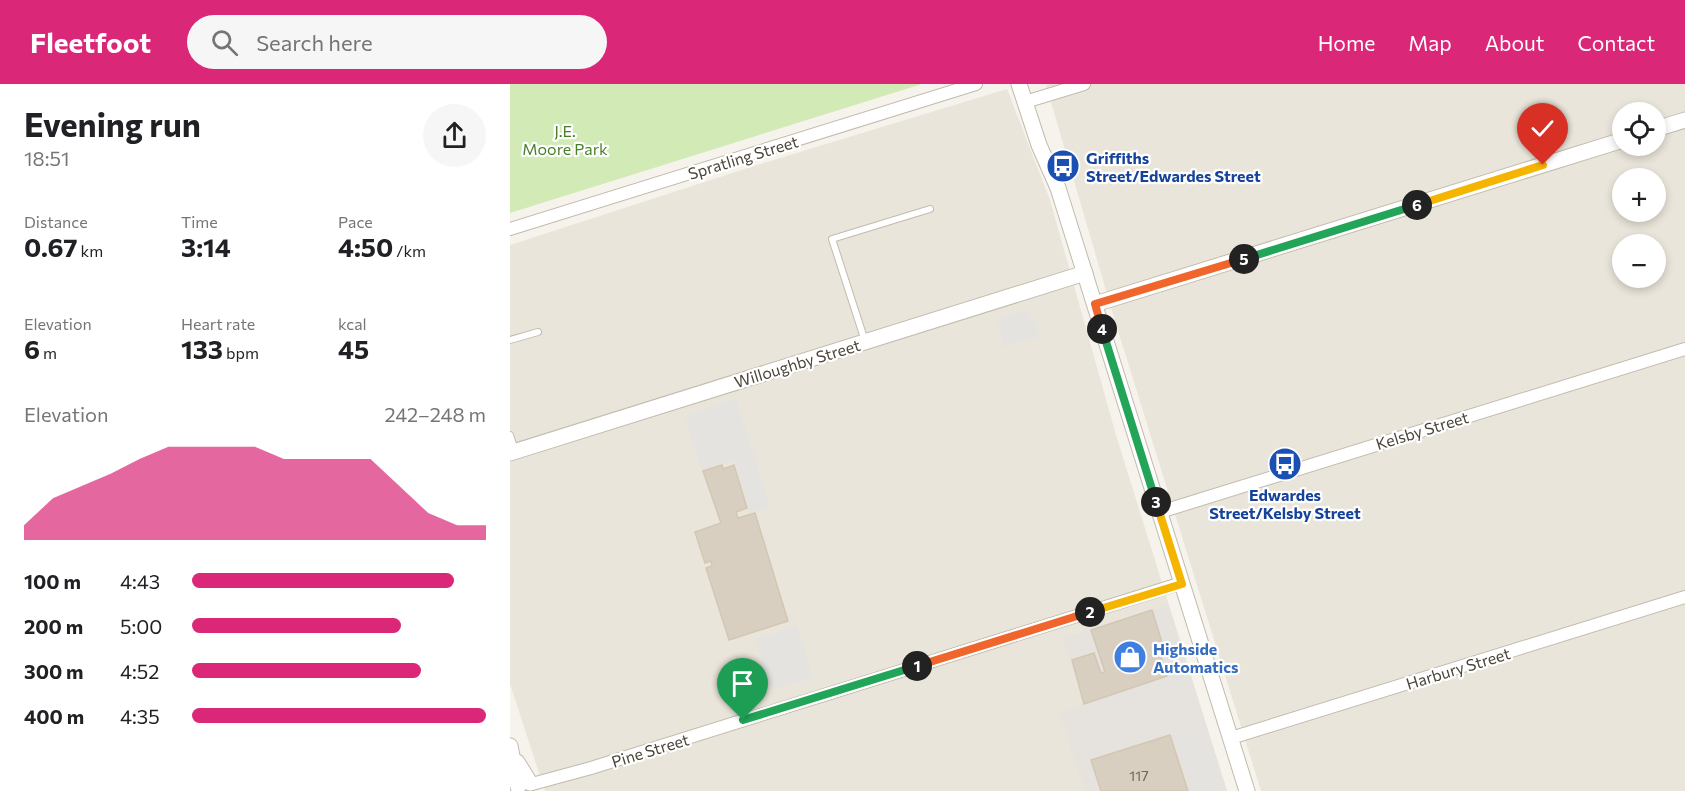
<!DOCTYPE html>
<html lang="en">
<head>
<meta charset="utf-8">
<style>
	:root { --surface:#fff; --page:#f6f6f6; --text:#202124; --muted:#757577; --accent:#db2777 }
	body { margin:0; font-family:Commissioner,sans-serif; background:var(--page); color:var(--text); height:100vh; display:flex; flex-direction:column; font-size:22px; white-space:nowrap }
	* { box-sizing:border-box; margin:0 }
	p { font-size:20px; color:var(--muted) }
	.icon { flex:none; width:33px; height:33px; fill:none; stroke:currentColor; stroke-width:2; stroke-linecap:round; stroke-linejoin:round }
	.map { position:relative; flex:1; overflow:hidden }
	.details { display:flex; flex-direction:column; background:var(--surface); width:510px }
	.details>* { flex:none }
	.controls { position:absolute; left:1102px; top:18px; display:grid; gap:12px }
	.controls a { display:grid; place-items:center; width:54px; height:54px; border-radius:50%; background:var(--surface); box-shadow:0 3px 9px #0003; font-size:30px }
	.pin { position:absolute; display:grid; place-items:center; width:51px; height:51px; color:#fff; margin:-62px -26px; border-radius:50% 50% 50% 0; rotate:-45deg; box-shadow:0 0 6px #0007 }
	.pin .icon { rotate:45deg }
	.km { position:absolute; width:30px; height:30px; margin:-15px; border-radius:50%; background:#222; color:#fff; font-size:16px; line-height:30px; text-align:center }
	.round { display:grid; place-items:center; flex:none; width:63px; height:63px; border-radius:32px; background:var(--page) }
	.summary { display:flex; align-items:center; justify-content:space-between; height:102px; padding:0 24px }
	h1 { font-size:33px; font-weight:700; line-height:45px }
	.figures { display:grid; grid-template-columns:repeat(3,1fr); gap:9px; height:102px; padding:6px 24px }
	.figures div { display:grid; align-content:center }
	.figures b { font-size:26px; font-weight:700 }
	.figures small { font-size:16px; font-weight:400 }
	.figures p { font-size:16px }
	.chart { height:168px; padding:12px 24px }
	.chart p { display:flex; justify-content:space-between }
	.chart svg { width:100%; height:108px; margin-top:6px; fill:var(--accent); opacity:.7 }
	ul { padding:0 24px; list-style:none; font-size:20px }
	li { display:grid; grid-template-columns:96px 72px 1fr; align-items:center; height:45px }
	li i { height:15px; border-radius:8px; background:var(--accent) }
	header { display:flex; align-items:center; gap:36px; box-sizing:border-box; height:84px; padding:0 30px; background:var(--accent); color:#fff }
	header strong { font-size:28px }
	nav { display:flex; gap:33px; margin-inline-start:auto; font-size:21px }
	.search { width:420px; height:54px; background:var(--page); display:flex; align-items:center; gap:15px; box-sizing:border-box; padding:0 21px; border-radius:33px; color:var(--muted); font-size:22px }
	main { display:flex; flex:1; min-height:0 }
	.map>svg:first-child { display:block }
	.residential { fill:#eae5da; fill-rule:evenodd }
	.industrial { fill:#e6e2dd }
	.green { fill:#d2eab5 }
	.parking { fill:#e5e3e0 }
	.building { fill:#d8cfc1; stroke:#d3c7b4; stroke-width:1.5 }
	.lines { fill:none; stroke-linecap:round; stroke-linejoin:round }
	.service-casing { stroke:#c2bbae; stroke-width:8 }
	.minor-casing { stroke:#c2bbae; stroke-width:14 }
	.tertiary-casing { stroke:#c2bbae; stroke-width:17 }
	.service { stroke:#fff; stroke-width:6 }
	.minor { stroke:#fff; stroke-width:12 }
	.tertiary { stroke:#fff; stroke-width:15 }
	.split-1-casing { stroke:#fff; stroke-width:12 }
	.split-2-casing { stroke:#fff; stroke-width:12 }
	.split-3-casing { stroke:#fff; stroke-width:12 }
	.split-4-casing { stroke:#fff; stroke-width:12 }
	.split-5-casing { stroke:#fff; stroke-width:12 }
	.split-6-casing { stroke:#fff; stroke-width:12 }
	.split-7-casing { stroke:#fff; stroke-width:12 }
	.split-1 { stroke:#22a559; stroke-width:8 }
	.split-2 { stroke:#f0652b; stroke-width:8 }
	.split-3 { stroke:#f5b400; stroke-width:8 }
	.split-4 { stroke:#22a559; stroke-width:8 }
	.split-5 { stroke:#f0652b; stroke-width:8 }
	.split-6 { stroke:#22a559; stroke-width:8 }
	.split-7 { stroke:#f5b400; stroke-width:8 }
	.labels { text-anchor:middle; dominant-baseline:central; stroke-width:4.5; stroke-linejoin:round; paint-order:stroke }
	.number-label { font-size:14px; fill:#6e675b }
	.park-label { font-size:16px; fill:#4a7f2a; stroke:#fff }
	.street-label { font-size:16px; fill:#4b4439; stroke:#fff }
	.transit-label { font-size:16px; font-weight:bold; fill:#164399; stroke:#fff; text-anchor:start }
	.shop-label { font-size:16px; font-weight:bold; fill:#366cbe; stroke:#fff; text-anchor:start }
</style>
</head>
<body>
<header>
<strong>Fleetfoot</strong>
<div class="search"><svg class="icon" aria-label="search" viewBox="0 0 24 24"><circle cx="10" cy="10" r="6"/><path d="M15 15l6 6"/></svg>Search here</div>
<nav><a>Home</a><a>Map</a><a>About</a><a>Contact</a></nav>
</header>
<main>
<section class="details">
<div class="summary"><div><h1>Evening run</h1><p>18:51</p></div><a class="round"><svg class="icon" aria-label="share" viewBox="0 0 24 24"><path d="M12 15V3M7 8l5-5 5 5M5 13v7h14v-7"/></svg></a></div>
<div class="figures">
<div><p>Distance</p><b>0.67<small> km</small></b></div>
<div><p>Time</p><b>3:14</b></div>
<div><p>Pace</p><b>4:50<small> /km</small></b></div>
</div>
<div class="figures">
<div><p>Elevation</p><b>6<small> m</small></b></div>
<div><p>Heart rate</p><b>133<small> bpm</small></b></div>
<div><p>kcal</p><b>45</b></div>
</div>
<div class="chart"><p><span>Elevation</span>242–248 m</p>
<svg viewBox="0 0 160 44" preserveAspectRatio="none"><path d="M0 44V38L10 27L20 22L30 17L40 11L50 6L60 6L70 6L80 6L90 11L100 11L110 11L120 11L130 22L140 33L150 38L160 38V44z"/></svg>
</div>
<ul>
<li><b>100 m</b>4:43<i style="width:89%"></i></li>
<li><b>200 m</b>5:00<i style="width:71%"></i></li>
<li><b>300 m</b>4:52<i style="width:78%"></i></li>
<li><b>400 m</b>4:35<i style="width:100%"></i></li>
</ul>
</section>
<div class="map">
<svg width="1175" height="707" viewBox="0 0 1175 707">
	<rect width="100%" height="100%" fill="#f6f3ec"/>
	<g class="residential">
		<path d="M540 0H1175V707H751L605 237 536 1ZM1113 28H1146V62H1113ZM1113 94H1146V128H1113ZM1113 160H1146V194H1113Z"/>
		<polygon points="497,5 540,116 606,351 717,707 35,707 0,600 0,161 244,82"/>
	</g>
	<polygon class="industrial" points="656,522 659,523 717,707 575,707 549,628 574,620 553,554"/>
	<polygon class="green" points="0,0 412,0 0,129"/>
	<g class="parking">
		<polygon points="518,226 520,234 524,234 530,252 494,263 486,236"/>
		<polygon points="226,314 260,422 240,429 224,377 192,387 174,332"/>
		<polygon points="287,541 303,593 261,606 245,555"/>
		<polygon points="692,641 693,644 713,707 682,707 664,650"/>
	</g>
	<g class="building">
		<polygon points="212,381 213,385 224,381 237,424 226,428 228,434 245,429 278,537 219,556 196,484 202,482 201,477 195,479 185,448 211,439 193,387"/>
		<polygon points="642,526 655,568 650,570 657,592 574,620 562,576 584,569 591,589 595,588 581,546"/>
		<polygon points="660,651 678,707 591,707 581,676"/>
	</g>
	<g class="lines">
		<defs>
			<g id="service">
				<polyline points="0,256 28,248"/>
				<polyline points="355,257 322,155 420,125"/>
				<polyline points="0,351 5,367"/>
			</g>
			<g id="minor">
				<polyline points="515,18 574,0"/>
				<polyline points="0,145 466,0"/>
				<polyline points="650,428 1175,265"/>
				<polyline points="721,654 1175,513"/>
				<polyline points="22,700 81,684 672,499"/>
			</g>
			<g id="tertiary">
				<polyline points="509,0 529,61 548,104 737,707"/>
				<polyline points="1146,45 1175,36"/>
				<polyline points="585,220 1113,56"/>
				<polyline points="0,369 575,189"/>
				<polyline points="0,662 8,703"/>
				<polyline points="7,678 20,699"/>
			</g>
		</defs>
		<use href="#service" class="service-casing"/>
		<use href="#minor" class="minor-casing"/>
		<use href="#tertiary" class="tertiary-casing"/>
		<use href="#service" class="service"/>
		<use href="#minor" class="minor"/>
		<use href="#tertiary" class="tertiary"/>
	</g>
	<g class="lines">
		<defs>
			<polyline id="split-1" points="233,636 407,582"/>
			<polyline id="split-2" points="407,582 580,528"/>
			<polyline id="split-3" points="580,528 672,500 646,418"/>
			<polyline id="split-4" points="592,245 646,418"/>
			<polyline id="split-5" points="592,245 585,220 734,175"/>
			<polyline id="split-6" points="734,175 907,121"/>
			<polyline id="split-7" points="907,121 1033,81"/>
		</defs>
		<use href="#split-1" class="split-1-casing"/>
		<use href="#split-2" class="split-2-casing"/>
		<use href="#split-3" class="split-3-casing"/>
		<use href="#split-4" class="split-4-casing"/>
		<use href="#split-5" class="split-5-casing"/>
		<use href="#split-6" class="split-6-casing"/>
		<use href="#split-7" class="split-7-casing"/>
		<use href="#split-1" class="split-1"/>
		<use href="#split-2" class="split-2"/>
		<use href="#split-3" class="split-3"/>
		<use href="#split-4" class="split-4"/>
		<use href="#split-5" class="split-5"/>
		<use href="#split-6" class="split-6"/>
		<use href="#split-7" class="split-7"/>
	</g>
	<defs>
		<symbol id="bus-disc" viewBox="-11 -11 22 22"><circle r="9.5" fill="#1a4fb4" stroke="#fff"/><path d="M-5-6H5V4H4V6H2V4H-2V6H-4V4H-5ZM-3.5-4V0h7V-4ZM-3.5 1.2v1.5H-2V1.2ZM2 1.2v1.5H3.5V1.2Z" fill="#fff"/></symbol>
		<symbol id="shop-disc" viewBox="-11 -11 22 22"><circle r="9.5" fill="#3f7fe0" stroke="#fff"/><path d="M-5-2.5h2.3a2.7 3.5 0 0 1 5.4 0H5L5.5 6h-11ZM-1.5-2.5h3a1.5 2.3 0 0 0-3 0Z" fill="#fff"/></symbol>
	</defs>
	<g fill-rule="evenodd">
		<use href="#bus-disc" x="534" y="63" width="38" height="38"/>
		<use href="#bus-disc" x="756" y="361" width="38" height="38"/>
		<use href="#shop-disc" x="601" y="554" width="38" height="38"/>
	</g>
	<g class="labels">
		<g class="number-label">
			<text x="629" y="691">117</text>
		</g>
		<g class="park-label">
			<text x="55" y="46">J.E.<tspan x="55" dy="18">Moore Park</tspan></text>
		</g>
		<g class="street-label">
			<text transform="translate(233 73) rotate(-17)">Spratling Street</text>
			<text transform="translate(287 279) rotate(-17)">Willoughby Street</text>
			<text transform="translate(912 346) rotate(-17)">Kelsby Street</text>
			<text transform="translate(948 584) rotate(-17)">Harbury Street</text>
			<text transform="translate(140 666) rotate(-17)">Pine Street</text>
		</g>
		<g class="transit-label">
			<text x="576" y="73">Griffiths<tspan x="576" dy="18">Street/Edwardes Street</tspan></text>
			<text x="775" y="410" text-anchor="middle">Edwardes<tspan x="775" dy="18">Street/Kelsby Street</tspan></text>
		</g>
		<g class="shop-label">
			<text x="643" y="564">Highside<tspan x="643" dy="18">Automatics</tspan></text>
		</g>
	</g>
</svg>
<div class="controls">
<a><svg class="icon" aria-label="locate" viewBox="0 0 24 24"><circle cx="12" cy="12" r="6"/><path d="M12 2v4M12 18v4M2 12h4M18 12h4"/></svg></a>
<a>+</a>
<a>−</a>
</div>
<div class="pin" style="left:233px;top:636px;background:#1e9e55"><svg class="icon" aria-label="arrive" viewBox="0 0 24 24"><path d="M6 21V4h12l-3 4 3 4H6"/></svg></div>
<div class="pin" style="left:1033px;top:81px;background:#d93025"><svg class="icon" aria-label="check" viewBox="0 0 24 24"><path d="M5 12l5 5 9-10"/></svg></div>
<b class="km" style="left:407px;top:582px">1</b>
<b class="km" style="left:580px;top:528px">2</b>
<b class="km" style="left:646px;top:418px">3</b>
<b class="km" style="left:592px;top:245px">4</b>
<b class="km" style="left:734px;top:175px">5</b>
<b class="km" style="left:907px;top:121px">6</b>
</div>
</main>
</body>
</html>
